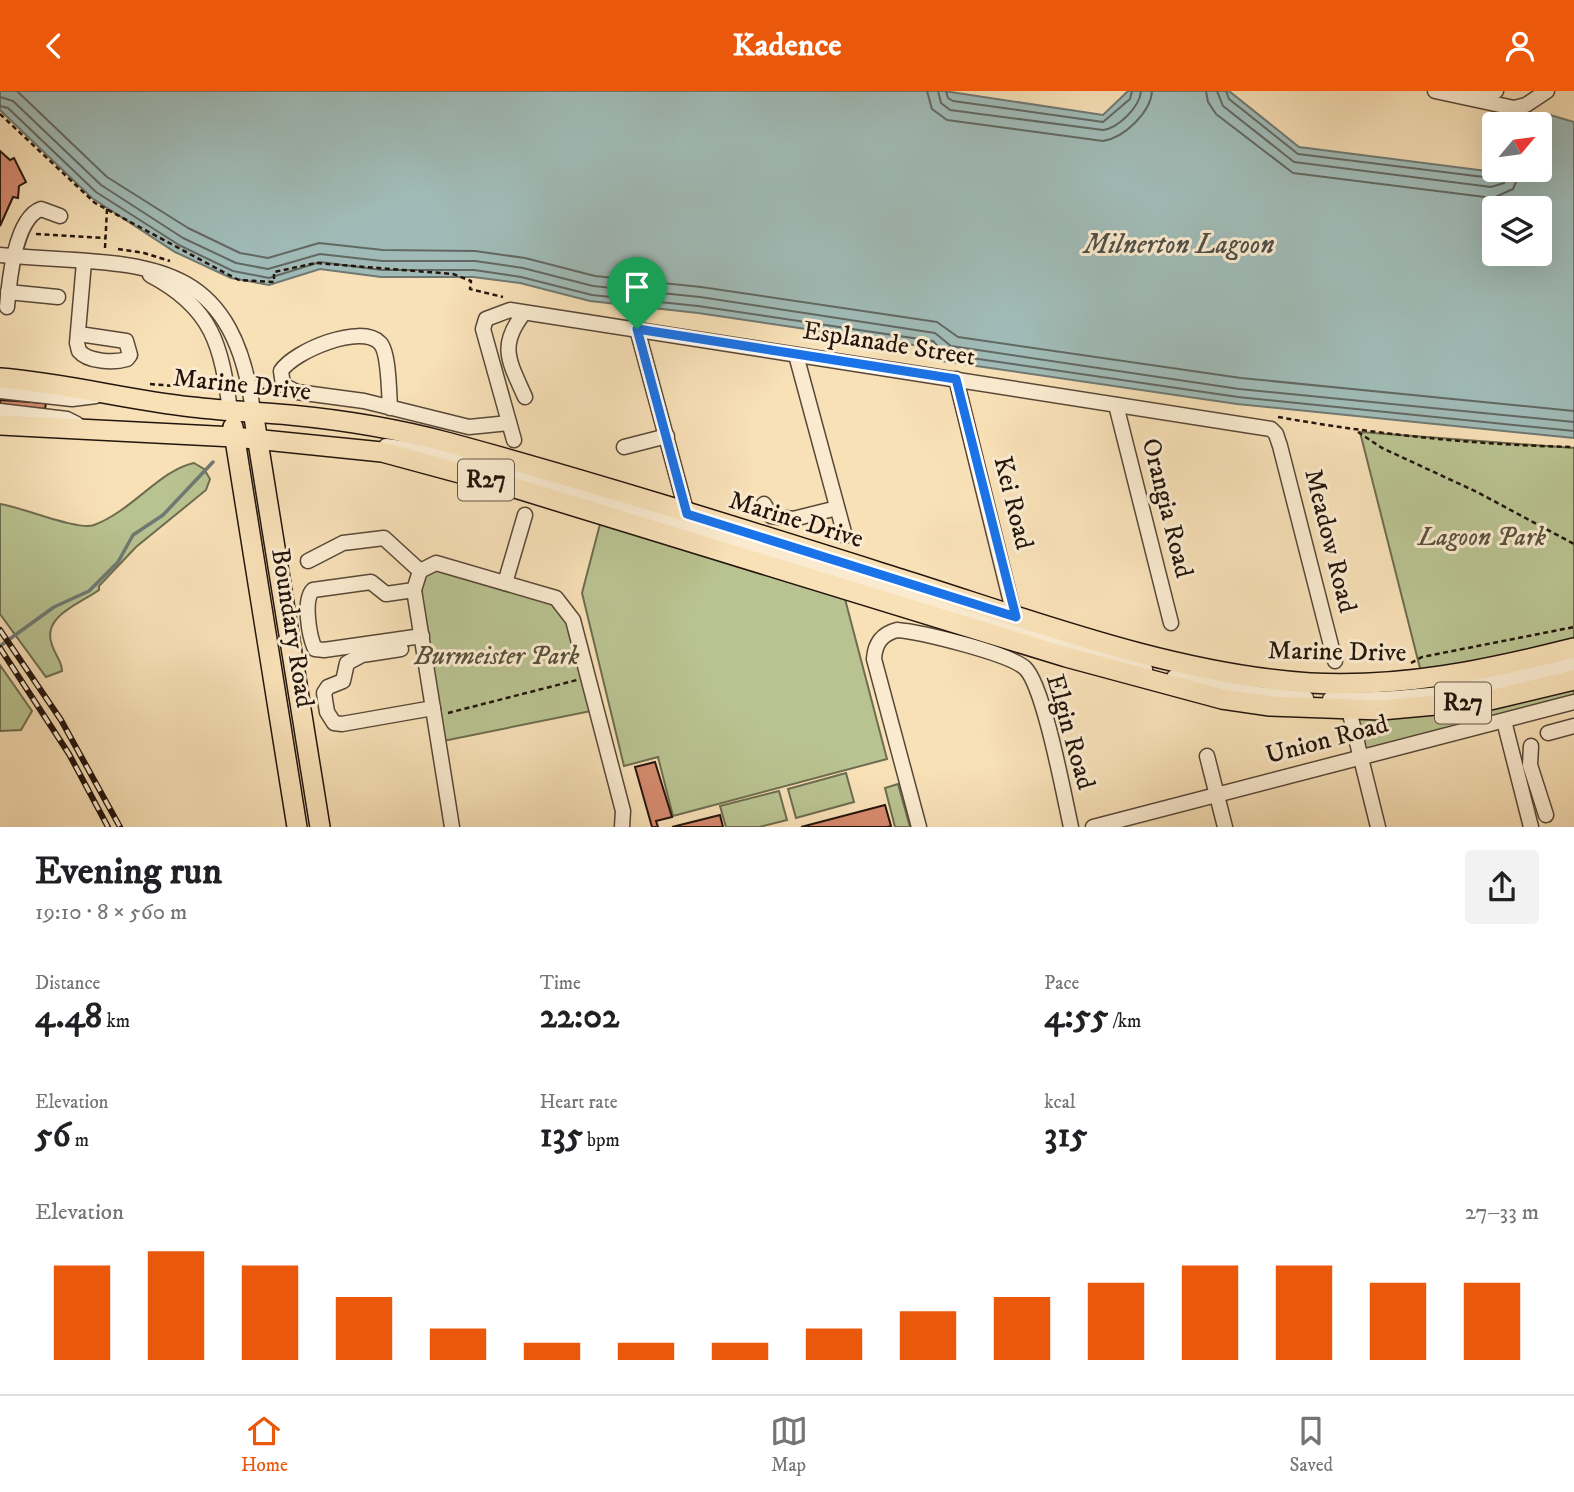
<!DOCTYPE html>
<html lang="en">
<head>
<meta charset="utf-8">
<style>
	:root { --surface:#fff; --page:#f2f2f2; --text:#202124; --muted:#757577; --line:#e0e0e0; --accent:#ea580c }
	body { margin:0; font-family:"IM FELL DW Pica",serif; background:var(--page); color:var(--text); height:100vh; display:flex; flex-direction:column; font-size:26px; white-space:nowrap }
	* { box-sizing:border-box; margin:0 }
	p { font-size:23px; color:var(--muted) }
	.icon { flex:none; width:38px; height:38px; fill:none; stroke:currentColor; stroke-width:2; stroke-linecap:round; stroke-linejoin:round }
	.map { position:relative; height:736px; overflow:hidden }
	.panel { display:flex; flex-direction:column; background:var(--surface); flex:1 }
	.panel>* { flex:none }
	.needle { width:46px; rotate:61deg }
	.tools { position:absolute; left:1482px; top:21px; display:grid; gap:14px }
	.tools a { display:grid; place-items:center; width:70px; height:70px; border-radius:7px; background:var(--surface); box-shadow:0 7px 28px #0002; font-size:35px }
	.pin { position:absolute; display:grid; place-items:center; width:60px; height:60px; color:#fff; margin:-72px -30px; border-radius:50% 50% 50% 0; rotate:-45deg; box-shadow:0 0 7px #0007 }
	.pin .icon { rotate:45deg }
	.round { display:grid; place-items:center; flex:none; width:74px; height:74px; border-radius:7px; background:var(--page) }
	.overview { display:flex; align-items:center; justify-content:space-between; height:119px; padding:0 35px }
	h1 { font-size:38px; font-weight:800; line-height:52px }
	.stats { display:grid; grid-template-columns:repeat(3,1fr); gap:10px; height:119px; padding:7px 35px }
	.stats div { display:grid; align-content:center }
	.stats b { font-size:35px; font-weight:800 }
	.stats small { font-size:19px; font-weight:400 }
	.stats p { font-size:19px }
	.chart { height:196px; padding:14px 35px }
	.chart p { display:flex; justify-content:space-between }
	.chart svg { width:100%; height:126px; margin-top:7px; stroke:var(--accent); stroke-width:6 }
	header { display:flex; justify-content:space-between; align-items:center; height:91px; padding:0 35px; background:var(--accent); color:#fff; font-size:32px; font-weight:800 }
	.menu { display:flex; justify-content:space-around; align-items:center; height:98px; border-top:2px solid var(--line); background:var(--surface); font-size:19px; color:var(--muted) }
	.menu a { display:grid; justify-items:center; gap:4px }
	.menu .active { color:var(--accent) }
	.map>svg:first-child { display:block }
	.green { fill:#b9c391; stroke:#6e6c4f; stroke-width:2 }
	.water { fill:#a0bbb7; stroke:#6e7973; stroke-width:2; fill-rule:evenodd }
	.lines { fill:none; stroke-linecap:round; stroke-linejoin:round }
	.shore { stroke:#626862; stroke-width:2 }
	.stream { stroke:#6e7973; stroke-width:3.5 }
	.building { fill:#d78b6f; stroke:#23150d; stroke-width:2 }
	.minor-casing { stroke:#584838; stroke-width:17 }
	.major-casing { stroke:#23150d; stroke-width:22 }
	.path { stroke:#23150d; stroke-width:2.5; stroke-dasharray:5 3.5; stroke-linecap:butt }
	.minor { stroke:#faebd0; stroke-width:14 }
	.major { stroke:#f8e0b7; stroke-width:19 }
	.rail-casing { stroke:#23150d; stroke-width:6 }
	.rail { stroke:#faebd0; stroke-width:3.5; stroke-dasharray:10; stroke-linecap:butt }
	.route-casing { stroke:#fff; stroke-width:14 }
	.route { stroke:#1a73e8; stroke-width:9 }
	.labels { text-anchor:middle; dominant-baseline:central; stroke-width:6; stroke-linejoin:round; paint-order:stroke }
	.shield { fill:#faebd0; stroke:#645548; stroke-width:2 }
	.shield-label { font-size:24px; font-weight:bold; fill:#23150d }
	.street-label { font-size:26px; fill:#23150d; stroke:#faebd0 }
	.park-label { font-size:26px; font-style:italic; fill:#58523b; stroke:#faebd0 }
	.water-label { font-size:28px; font-style:italic; fill:#4f4f48; stroke:#faebd0 }
</style>
</head>
<body>
<header><svg class="icon" aria-label="back" viewBox="0 0 24 24"><path d="M15 5l-7 7 7 7"/></svg>Kadence<svg class="icon" aria-label="person" viewBox="0 0 24 24"><circle cx="12" cy="8" r="4"/><path d="M4 21q1-7 8-7t8 7"/></svg></header>
<div class="map">
<svg width="1574" height="736" viewBox="0 0 1574 736">
	<rect width="100%" height="100%" fill="#f8e0b7"/>
	<filter id="stains"><feTurbulence type="fractalNoise" baseFrequency=".00286" numOctaves="4"/><feColorMatrix values="0 0 0 0 .2 0 0 0 0 .09 0 0 0 0 .02 0 0 0 .5 -.17"/></filter>
	<radialGradient id="worn" r=".72"><stop offset=".6" stop-color="#630" stop-opacity="0"/><stop offset="1" stop-color="#630" stop-opacity=".3"/></radialGradient>
	<g class="green">
		<polygon points="1360,341 1574,357 1574,551 1421,581"/>
		<path d="M194 372 204 378 210 388 206 399 136 456 99 495V499C80 513 41 525 52 554 55 564 62 570 62 580L46 586 0 523V413C22 416 78 440 94 434 132 420 160 379 194 372Z"/>
		<polygon points="600,433 845,508 887,668 673,725 658,666 624,675 582,502"/>
		<polygon points="424,475 566,516 596,619 438,651 415,492"/>
		<polygon points="0,574 32,620 21,639 0,640"/>
		<polygon points="1574,589 1574,611 1359,666 1349,619"/>
		<polygon points="846,682 854,711 796,727 788,698"/>
		<polygon points="898,693 910,736 895,736 885,697"/>
		<polygon points="779,700 787,729 759,736 726,736 720,715"/>
	</g>
	<path class="water" d="M0 0H944L1103 24 1128 0H1229L1299 56 1502 82 1504 79H1540V37L1550 24 1574 31V347L1237 313 935 269 933 257 698 222 590 210 520 192 473 186H381L320 178 269 194 231 187 175 161 92 107 0 19ZM1494 117H1540V163H1494Z"/>
	<g class="lines">
		<g class="shore">
			<polyline points="17,0 107,86 188,137 240,162 268,167 319,152 383,159 475,160 525,167 595,185 701,196 937,231 958,246 1241,287 1574,320"/>
			<path d="M927 0 932 18 947 29 1103 50C1124 47 1151 21 1152 0"/>
			<path d="M938 0 941 12 950 19 1103 39C1118 37 1140 16 1141 0"/>
			<polyline points="946,0 948,7 953,10 1103,31 1130,8 1132,0"/>
			<polyline points="1206,0 1208,11 1216,23 1293,82 1493,107 1513,98 1521,79"/>
			<polyline points="1217,0 1223,15 1294,71 1491,96 1504,92 1510,79"/>
			<polyline points="1226,0 1229,8 1298,63 1492,87 1499,85 1501,79"/>
			<polyline points="0,6 13,10 101,94 183,147 236,172 268,178 320,163 382,170 475,170 523,177 593,195 700,206 935,242 951,255 1239,298 1574,331"/>
			<polyline points="0,15 8,17 96,101 179,154 233,180 269,187 320,171 382,179 474,179 521,186 592,204 698,215 933,250 944,263 1238,306 1574,340"/>
		</g>
		<polyline class="stream" points="0,555 54,516 89,500 118,471 133,444 163,424 213,371"/>
	</g>
	<g class="building">
		<polygon points="0,60 10,69 14,67 26,91 19,95 18,107 13,106 0,135"/>
		<polygon points="0,309 46,312 45,318 0,315"/>
		<polygon points="655,671 672,726 656,730 658,736 652,736 635,676"/>
		<polygon points="885,714 891,735 887,736 801,736"/>
		<polygon points="720,724 723,736 672,736"/>
	</g>
	<g class="lines">
		<defs>
			<g id="minor">
				<polyline points="1435,0 1514,17 1526,14 1547,0"/>
				<polyline points="1473,6 1496,0"/>
				<path d="M0 164C134 176 231 155 253 320"/>
				<path d="M150 184C213 217 221 254 230 319"/>
				<polyline points="8,201 58,206"/>
				<path d="M7 216C9 191 15 127 41 118L60 125"/>
				<path d="M524 222C498 255 509 270 525 306"/>
				<polyline points="637,238 687,423"/>
				<path d="M79 243 126 250 130 264 127 268C114 272 88 271 79 260L77 252 84 171"/>
				<polyline points="796,264 845,445"/>
				<polyline points="956,288 1016,532"/>
				<polyline points="0,300 72,308 96,305"/>
				<polyline points="1116,314 1171,532"/>
				<path d="M390 317C389 303 389 261 380 252 361 232 294 260 281 280L283 294 297 301 364 310 469 336 509 332"/>
				<polyline points="0,320 67,328 77,333"/>
				<polyline points="514,349 483,238 486,228 510,219 1271,338 1276,343 1280,355 1335,570"/>
				<polyline points="386,355 410,358 514,384 1145,578"/>
				<polyline points="624,356 667,345"/>
				<polyline points="764,413 771,425 793,428 837,417"/>
				<polyline points="308,470 343,452 384,447 420,480"/>
				<polyline points="505,492 525,424"/>
				<path d="M414 499 386 503 371 491 313 499C303 509 309 545 315 558L324 559 422 545"/>
				<polyline points="401,558 362,564 347,572 343,590 328,596 324,602 327,621 334,632 342,633 433,617"/>
				<polyline points="1174,586 1259,603 1306,607"/>
				<polyline points="1450,590 1488,587 1574,567"/>
				<path d="M1330 608C1414 611 1493 597 1574 578"/>
				<polyline points="1349,619 1378,736"/>
				<polyline points="1504,630 1531,736"/>
				<polyline points="1548,642 1574,635"/>
				<polyline points="1531,655 1530,674 1546,724"/>
				<polyline points="1207,665 1225,736"/>
				<polyline points="452,736 414,499 420,480 436,472 556,507 573,529 623,720 622,736"/>
				<path d="M919 736 874 568C875 552 882 543 897 539 921 541 1008 562 1025 577 1044 595 1064 705 1071 736"/>
				<polyline points="1093,736 1574,611"/>
			</g>
			<g id="major">
				<path d="M0 287C65 292 127 309 192 316 225 320 257 321 290 324 343 329 398 338 450 352 601 393 752 441 901 488 1031 529 1173 583 1310 592 1401 597 1486 579 1574 557"/>
				<polyline points="253,320 320,736"/>
				<polyline points="0,334 234,346 382,361 515,397 1066,566 1222,608 1270,615 1381,619 1490,609 1574,589"/>
				<polyline points="233,336 297,736"/>
			</g>
		</defs>
		<use href="#minor" class="minor-casing"/>
		<use href="#major" class="major-casing"/>
		<g class="path">
			<polyline points="0,23 95,112 227,183 239,189 274,191 274,181 316,172 453,183 471,190 470,198 503,206"/>
			<polyline points="107,118 105,157 108,158"/>
			<polyline points="36,143 106,147"/>
			<polyline points="118,158 144,162 170,170"/>
			<polyline points="150,293 199,297 211,290"/>
			<polyline points="262,297 276,307"/>
			<path d="M1278 326C1375 343 1475 354 1574 356"/>
			<polyline points="1358,341 1382,357 1477,401 1574,453"/>
			<polyline points="1411,572 1422,566 1574,536"/>
			<polyline points="448,622 577,589"/>
		</g>
		<use href="#minor" class="minor"/>
		<use href="#major" class="major"/>
		<defs>
			<g id="rail">
				<polyline points="0,539 61,629 120,736"/>
				<polyline points="0,557 69,663 108,736"/>
			</g>
		</defs>
		<use href="#rail" class="rail-casing"/>
		<use href="#rail" class="rail"/>
	</g>
	<g class="lines">
		<defs>
			<polygon id="route" points="637,238 956,288 1016,526 687,423"/>
		</defs>
		<use href="#route" class="route-casing"/>
		<use href="#route" class="route"/>
	</g>
	<g class="labels">
		<g class="shield">
			<rect x="458" y="368.5" width="56" height="41" rx="5"/>
			<rect x="1435" y="591.5" width="56" height="41" rx="5"/>
		</g>
		<g class="shield-label">
			<text x="486" y="389">R27</text>
			<text x="1463" y="612">R27</text>
		</g>
		<g class="street-label">
			<text transform="translate(889 253) rotate(9)">Esplanade Street</text>
			<text transform="translate(242 294) rotate(6)">Marine Drive</text>
			<text transform="translate(1013 412) rotate(76)">Kei Road</text>
			<text transform="translate(1167 417) rotate(76)">Orangia Road</text>
			<text transform="translate(796 429) rotate(17)">Marine Drive</text>
			<text transform="translate(1330 450) rotate(76)">Meadow Road</text>
			<text transform="translate(292 537) rotate(81)">Boundary Road</text>
			<text transform="translate(1337 561) rotate(1)">Marine Drive</text>
			<text transform="translate(1070 641) rotate(74)">Elgin Road</text>
			<text transform="translate(1327 649) rotate(-15)">Union Road</text>
		</g>
		<g class="park-label">
			<text x="1482" y="446">Lagoon Park</text>
			<text x="497" y="565">Burmeister Park</text>
		</g>
		<g class="water-label">
			<text x="1179" y="153">Milnerton Lagoon</text>
		</g>
	</g>
	<rect width="100%" height="100%" filter="url(#stains)"/>
	<rect width="100%" height="100%" fill="url(#worn)"/>
</svg>
<div class="tools">
<a><svg class="needle" viewBox="-14 -14 28 28"><path d="M0-13l5 13h-10z" fill="#e53935"/><path d="M0 13l5-13h-10z" fill="#757577"/></svg></a>
<a><svg class="icon" aria-label="layers" viewBox="0 0 24 24"><path d="M12 4l9 5-9 5-9-5zM3 14l9 5 9-5"/></svg></a>
</div>
<div class="pin" style="left:637px;top:238px;background:#1e9e55"><svg class="icon" aria-label="arrive" viewBox="0 0 24 24"><path d="M6 21V4h12l-3 4 3 4H6"/></svg></div>
</div>
<section class="panel">
<div class="overview"><div><h1>Evening run</h1><p>19:10 · 8 × 560 m</p></div><a class="round"><svg class="icon" aria-label="share" viewBox="0 0 24 24"><path d="M12 15V3M7 8l5-5 5 5M5 13v7h14v-7"/></svg></a></div>
<div class="stats">
<div><p>Distance</p><b>4.48<small> km</small></b></div>
<div><p>Time</p><b>22:02</b></div>
<div><p>Pace</p><b>4:55<small> /km</small></b></div>
</div>
<div class="stats">
<div><p>Elevation</p><b>56<small> m</small></b></div>
<div><p>Heart rate</p><b>135<small> bpm</small></b></div>
<div><p>kcal</p><b>315</b></div>
</div>
<div class="chart"><p><span>Elevation</span>27–33 m</p>
<svg viewBox="0 0 160 44" preserveAspectRatio="none"><path d="M5 44V11M15 44V6M25 44V11M35 44V22M45 44V33M55 44V38M65 44V38M75 44V38M85 44V33M95 44V27M105 44V22M115 44V17M125 44V11M135 44V11M145 44V17M155 44V17"/></svg>
</div>
</section>
<nav class="menu">
<a class="active"><svg class="icon" aria-label="home" viewBox="0 0 24 24"><path d="M3 11l9-7 9 7M6 9v11h12V9"/></svg>Home</a>
<a><svg class="icon" aria-label="map" viewBox="0 0 24 24"><path d="M3 6l6-2 6 2 6-2v14l-6 2-6-2-6 2zM9 4v14M15 6v14"/></svg>Map</a>
<a><svg class="icon" aria-label="saved" viewBox="0 0 24 24"><path d="M7 4h10v16l-5-4-5 4z"/></svg>Saved</a>
</nav>
</body>
</html>
